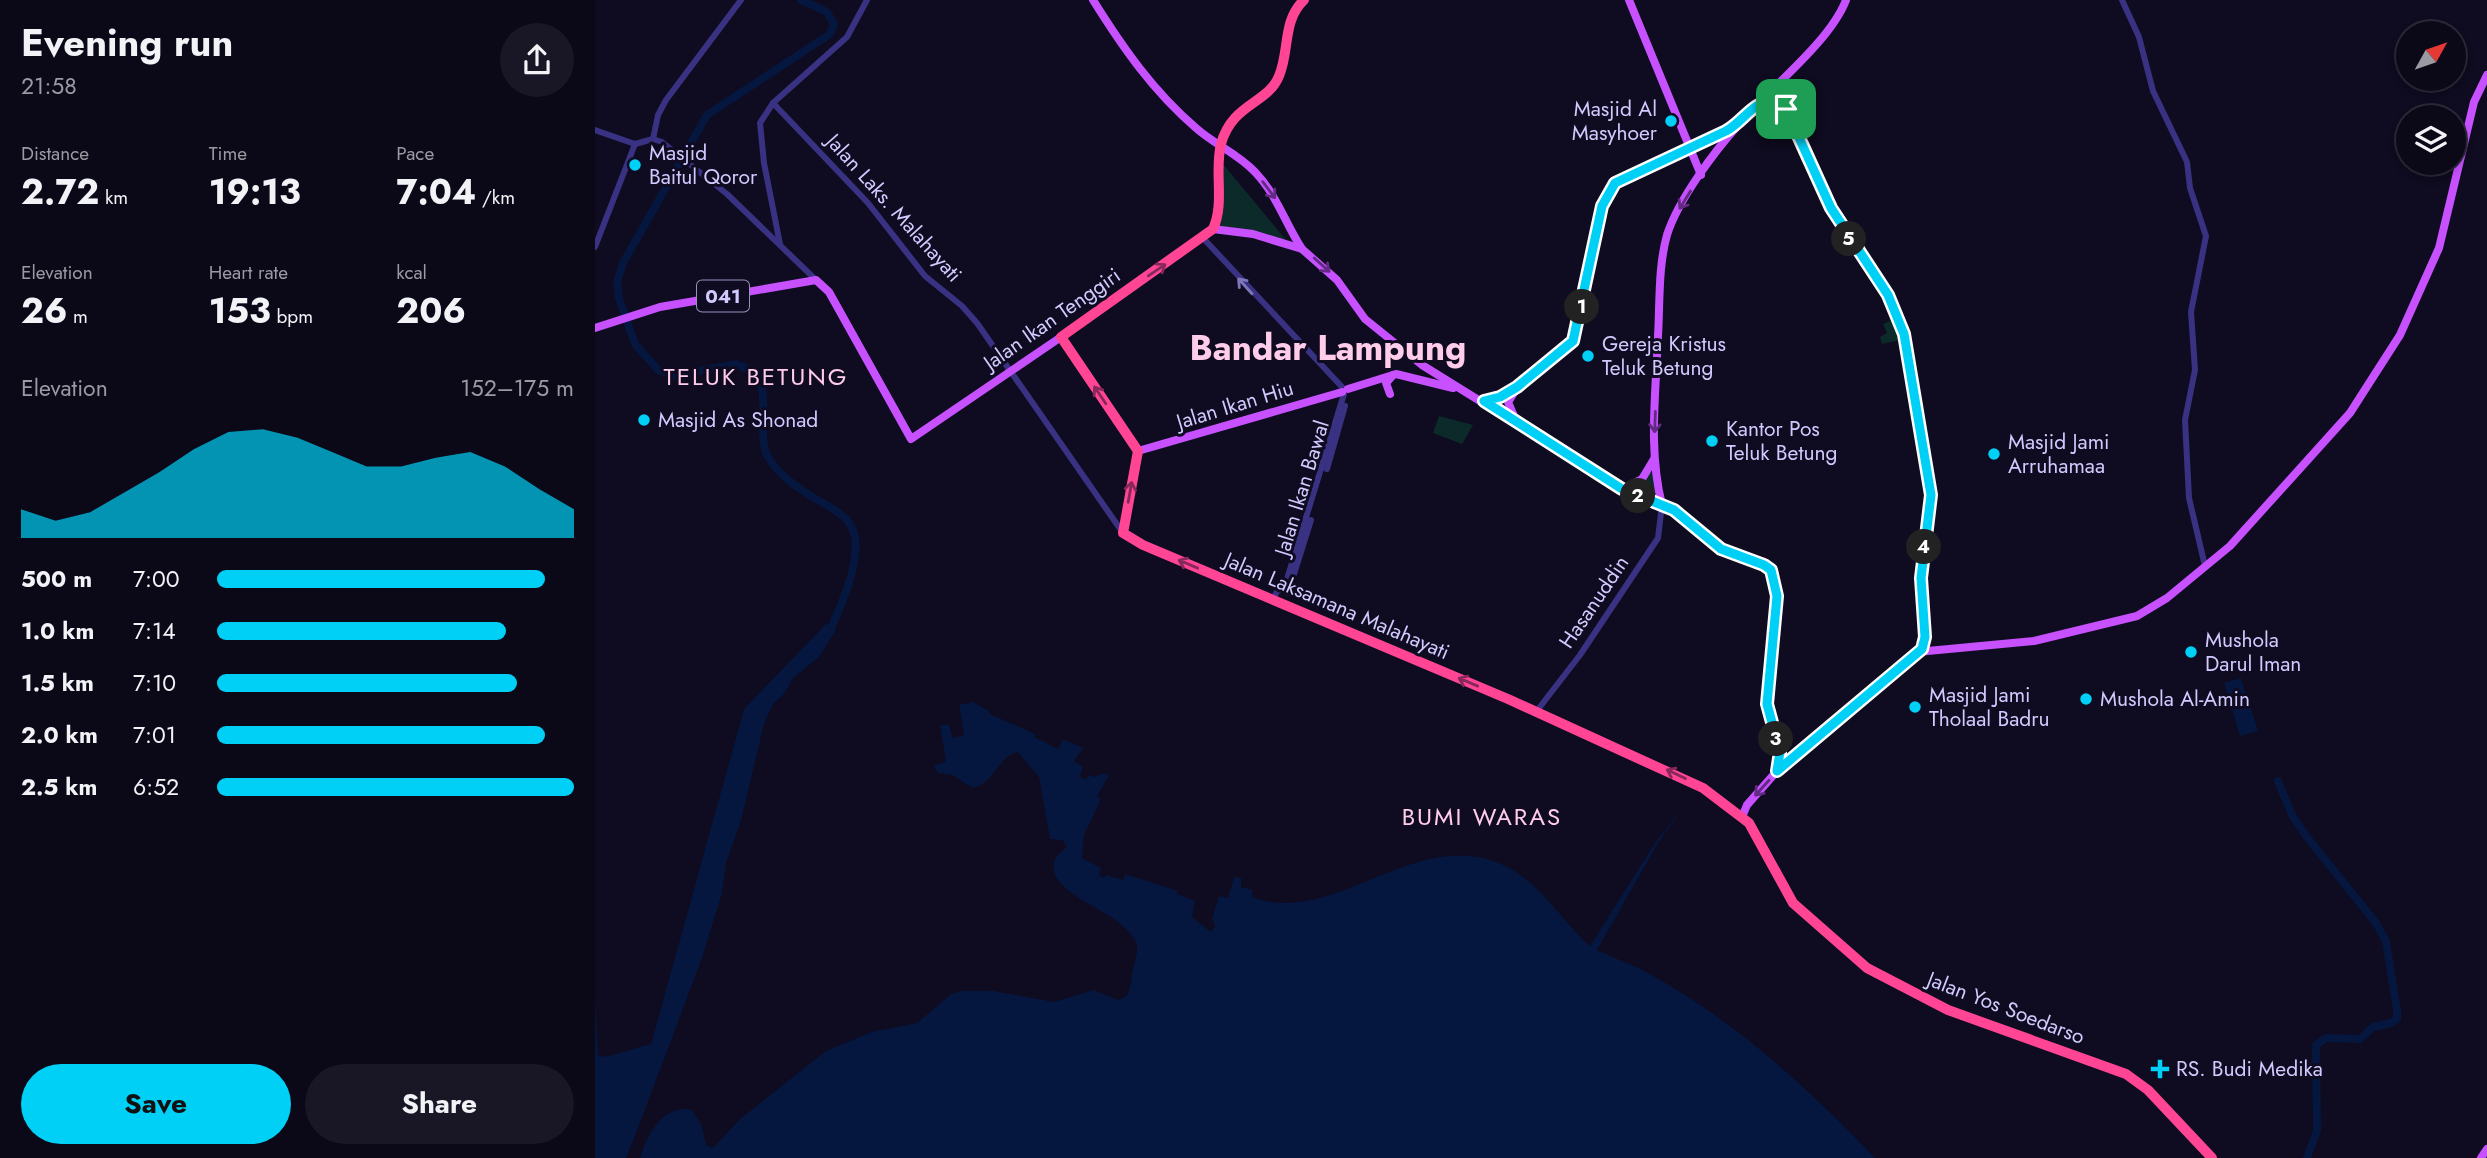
<!DOCTYPE html>
<html lang="en">
<head>
<meta charset="utf-8">
<style>
	:root { --surface:#0b0818; --page:#191625; --text:#f1f3f6; --muted:#9a9aa2; --line:#2b2937; --accent:#00d0f5 }
	body { margin:0; font-family:Jost,sans-serif; background:var(--page); color:var(--text); height:100vh; display:flex; flex-direction:column; font-size:26px; white-space:nowrap }
	* { box-sizing:border-box; margin:0 }
	p { font-size:23px; color:var(--muted) }
	.icon { flex:none; width:38px; height:38px; fill:none; stroke:currentColor; stroke-width:2; stroke-linecap:round; stroke-linejoin:round }
	.map { position:relative; flex:1; overflow:hidden }
	.sheet { display:flex; flex-direction:column; background:var(--surface); width:595px }
	.sheet>* { flex:none }
	.needle { width:46px; rotate:50deg }
	.buttons { position:absolute; left:1801px; top:21px; display:grid; gap:14px }
	.buttons a { display:grid; place-items:center; width:70px; height:70px; border-radius:50%; background:var(--surface); box-shadow:0 4px 10px #0003,0 0 0 2px var(--line); font-size:35px }
	.pin { position:absolute; display:grid; place-items:center; width:60px; height:60px; color:#fff; margin:-30px; border-radius:14px; box-shadow:0 4px 10px #0006 }
	.km { position:absolute; width:35px; height:35px; margin:-18px; border-radius:50%; background:#222; color:#fff; font-size:19px; line-height:35px; text-align:center }
	.round { display:grid; place-items:center; flex:none; width:74px; height:74px; border-radius:37px; background:var(--page) }
	.headline { display:flex; align-items:center; justify-content:space-between; height:119px; padding:0 21px }
	h1 { font-size:38px; font-weight:700; line-height:52px }
	.figures { display:grid; grid-template-columns:repeat(3,1fr); gap:10px; height:119px; padding:7px 21px }
	.figures div { display:grid; align-content:center }
	.figures b { font-size:35px; font-weight:700 }
	.figures small { font-size:19px; font-weight:400 }
	.figures p { font-size:19px }
	.chart { height:196px; padding:14px 21px }
	.chart p { display:flex; justify-content:space-between }
	.chart svg { width:100%; height:126px; margin-top:7px; fill:var(--accent); opacity:.7 }
	.button { display:flex; gap:14px; margin-top:auto; padding:14px 21px }
	.button a { flex:1; height:80px; border-radius:42px; background:var(--accent); color:#111; font-size:28px; font-weight:700; line-height:80px; text-align:center }
	.button a+a { background:var(--page); color:var(--text) }
	ul { padding:0 21px; list-style:none; font-size:23px }
	li { display:grid; grid-template-columns:112px 84px 1fr; align-items:center; height:52px }
	li i { height:18px; border-radius:9px; background:var(--accent) }
	main { display:flex; flex:1; min-height:0 }
	.map>svg:first-child { display:block }
	.green { fill:#0d2a2a }
	.water { fill:#05173e }
	.lines { fill:none; stroke-linecap:round; stroke-linejoin:round }
	.river { stroke:#05173e; stroke-width:8 }
	.minor { stroke:#393282; stroke-width:6 }
	.major { stroke:#c751ff; stroke-width:8 }
	.highway { stroke:#ff4594; stroke-width:10 }
	.oneway { stroke:#622a84 }
	.oneway2 { stroke:#87285a }
	.oneway3 { stroke:#7e76ba }
	.route-casing { stroke:#fff; stroke-width:14 }
	.route { stroke:#00d0f5; stroke-width:9 }
	.poi-dot { fill:#00d0f5; stroke:#0f0b20; stroke-width:2.5 }
	.labels { text-anchor:middle; dominant-baseline:central; stroke-width:6; stroke-linejoin:round; paint-order:stroke }
	.shield { fill:#0f0b20; stroke:#9891bc; stroke-width:2 }
	.shield-label { font-size:19px; font-weight:bold; fill:#d2caff }
	.poi-label { font-size:21px; fill:#d2caff; stroke:#0f0b20; text-anchor:start }
	.street-label { font-size:21px; fill:#d2caff; stroke:#0f0b20 }
	.quarter-label { font-size:24px; letter-spacing:2px; fill:#ffccea; stroke:#0f0b20 }
	.town-label { font-size:35px; font-weight:bold; fill:#ffccea; stroke:#0f0b20 }
</style>
</head>
<body>
<main>
<section class="sheet">
<div class="headline"><div><h1>Evening run</h1><p>21:58</p></div><a class="round"><svg class="icon" aria-label="share" viewBox="0 0 24 24"><path d="M12 15V3M7 8l5-5 5 5M5 13v7h14v-7"/></svg></a></div>
<div class="figures">
<div><p>Distance</p><b>2.72<small> km</small></b></div>
<div><p>Time</p><b>19:13</b></div>
<div><p>Pace</p><b>7:04<small> /km</small></b></div>
</div>
<div class="figures">
<div><p>Elevation</p><b>26<small> m</small></b></div>
<div><p>Heart rate</p><b>153<small> bpm</small></b></div>
<div><p>kcal</p><b>206</b></div>
</div>
<div class="chart"><p><span>Elevation</span>152–175 m</p>
<svg viewBox="0 0 160 44" preserveAspectRatio="none"><path d="M0 44V34L10 38L20 35L30 28L40 21L50 13L60 7L70 6L80 9L90 14L100 19L110 19L120 16L130 14L140 19L150 27L160 34V44z"/></svg>
</div>
<ul>
<li><b>500 m</b>7:00<i style="width:92%"></i></li>
<li><b>1.0 km</b>7:14<i style="width:81%"></i></li>
<li><b>1.5 km</b>7:10<i style="width:84%"></i></li>
<li><b>2.0 km</b>7:01<i style="width:92%"></i></li>
<li><b>2.5 km</b>6:52<i style="width:100%"></i></li>
</ul>
<div class="button"><a>Save</a><a>Share</a></div>
</section>
<div class="map">
<svg width="1892" height="1158" viewBox="0 0 1892 1158">
	<rect width="100%" height="100%" fill="#0f0b20"/>
	<g class="green">
		<polygon points="628,164 691,240 624,226"/>
		<polygon points="1299,319 1306,340 1287,344 1285,337 1292,333 1288,324"/>
		<polygon points="844,416 878,425 867,444 838,433"/>
		<polygon points="1056,468 1061,497 1038,490 1050,480"/>
	</g>
	<g class="water">
		<polygon points="232,623 241,630 224,657 198,678 190,693 178,704 169,724 146,821 131,863 127,893 107,958 40,1136 31,1158 0,1158 0,1000 3,1055 10,1057 56,1044 149,709"/>
		<polygon points="1646,678 1663,731 1645,736 1629,683"/>
		<path d="M378 702 394 711 395 714 440 734 439 737 463 749 468 739 488 748 479 761 488 767 485 776 490 780 494 775 499 777 508 773 514 776 502 796 506 799 489 835 487 858 506 868 504 875 509 878 512 875 528 880 530 874 583 891 582 894 600 901 597 917 616 932 620 926 617 919 624 896 633 898 639 877 646 878V887L657 890V897C741 929 824 820 914 868 948 886 967 921 995 946L1060 843 1093 801 1063 843 1002 950C1018 958 1035 963 1051 972 1137 1018 1213 1088 1280 1158H45C52 1135 68 1103 97 1110L107 1126 111 1145 118 1148 145 1119 231 1051 277 1032 322 1023 355 995 365 991H399L459 1002 499 990 523 1000 532 996C536 988 536 978 538 969 540 961 544 951 541 943 530 911 451 896 459 862 461 855 468 851 472 846L467 840 455 839 444 777 423 752C404 755 400 783 378 788L357 775 343 773 339 766 351 761 345 725H354L358 738 369 735 364 705Z"/>
	</g>
	<g class="lines">
		<g class="river">
			<path d="M206 0 232 12 239 24 235 34 112 115 28 263 22 282 24 298 40 344 63 370 81 376 141 364 162 373C175 397 162 439 173 457 184 475 199 485 216 496 227 503 243 510 252 520 274 544 248 601 237 626"/>
			<polyline points="1683,781 1697,815 1711,836 1781,923 1791,941 1802,1011 1802,1019 1796,1023 1778,1027 1765,1039 1731,1038 1721,1045 1722,1131 1712,1158"/>
		</g>
		<g class="minor">
			<polyline points="1527,0 1544,37 1558,91 1592,162 1595,188 1611,236 1596,312 1600,370 1590,420 1594,498 1610,566"/>
			<polyline points="1189,78 1191,109 1227,191 1247,228 1293,294 1309,333 1336,495 1326,578 1330,637 1327,649"/>
			<polyline points="1165,102 1178,101 1190,108"/>
			<polyline points="178,103 273,203 330,276 367,306 382,323 528,533"/>
			<polyline points="0,130 40,144"/>
			<polyline points="58,139 63,115 71,100 146,0"/>
			<polyline points="608,238 748,388"/>
			<polyline points="185,244 169,163 165,123 178,103 252,37 272,0"/>
			<polyline points="0,247 40,144 58,139 67,142 132,194 221,280"/>
			<polyline points="732,469 750,406"/>
			<polyline points="693,593 716,520"/>
			<polyline points="678,600 682,591 689,589 749,394"/>
			<polyline points="941,712 985,655 1063,538 1067,505"/>
		</g>
		<g class="major">
			<path d="M498 0C528 48 558 91 601 128 620 145 642 153 660 172 682 195 690 223 707 249"/>
			<polyline points="1034,0 1106,175"/>
			<polyline points="618,229 658,234 707,249 742,280 770,319 827,365 1027,489 1079,510 1126,549 1173,568 1181,581 1182,596 1172,703 1185,752 1182,771"/>
			<polyline points="0,328 65,307 221,280 234,292 316,439 466,337"/>
			<polyline points="753,389 801,374 858,388"/>
			<polyline points="795,394 791,383 798,375"/>
			<polyline points="889,401 922,388 978,341 1008,206 1020,183 1141,126"/>
			<polyline points="919,416 913,402 920,391"/>
			<polyline points="543,451 747,392"/>
			<polyline points="1027,489 1047,479 1059,459"/>
			<path d="M1067 505C1053 450 1061 392 1063 336 1065 303 1063 267 1072 235 1083 200 1119 152 1144 124 1174 89 1235 42 1251 0"/>
			<polyline points="1147,817 1152,805 1182,771 1322,652 1439,641 1542,616 1572,598 1635,546 1755,413 1805,335 1844,248 1879,102 1892,75"/>
			<polyline points="1886,1158 1892,1149"/>
		</g>
		<path class="highway" d="M709 0C687 21 695 50 684 76 673 104 637 103 626 144 619 171 630 203 618 229L466 337 543 451 528 533 548 545 913 699 1108 788 1154 823 1198 903 1272 968 1353 1010 1531 1074 1553 1090 1617 1158"/>
	</g>
	<defs><path id="oneway-shaft" d="M-6 0H5M1.5-3L5.5 0L1.5 3" fill="none" stroke-width="1.6" stroke-linecap="round" stroke-linejoin="round" transform="scale(1.75)"/></defs>
	<g class="oneway">
		<use href="#oneway-shaft" transform="translate(674 190) rotate(53)"/>
		<use href="#oneway-shaft" transform="translate(1090 200) rotate(122)"/>
		<use href="#oneway-shaft" transform="translate(727 265) rotate(42)"/>
		<use href="#oneway-shaft" transform="translate(1060 422) rotate(92)"/>
		<use href="#oneway-shaft" transform="translate(1167 788) rotate(132)"/>
	</g>
	<g class="oneway2">
		<use href="#oneway-shaft" transform="translate(562 270) rotate(-34)"/>
		<use href="#oneway-shaft" transform="translate(505 395) rotate(-124)"/>
		<use href="#oneway-shaft" transform="translate(535 492) rotate(-80)"/>
		<use href="#oneway-shaft" transform="translate(593 564) rotate(-157)"/>
		<use href="#oneway-shaft" transform="translate(873 682) rotate(-157)"/>
		<use href="#oneway-shaft" transform="translate(1081 774) rotate(-154)"/>
	</g>
	<use class="oneway3" href="#oneway-shaft" transform="translate(650 286) rotate(-132)"/>
	<g class="lines">
		<defs>
			<path id="route" d="M1178 101 1191 109 1236 208 1293 295 1309 334 1336 495 1326 578 1330 637 1327 649 1182 771 1185 752 1172 704 1182 596 1176 570 1169 565 1126 549 1079 510 1027 489 889 401 905 397 922 387 978 341 1007 206 1020 183 1131 131C1148 122 1158 101 1178 101Z"/>
		</defs>
		<use href="#route" class="route-casing"/>
		<use href="#route" class="route"/>
	</g>
	<g class="poi-dot">
		<circle cx="1076" cy="121" r="7"/>
		<circle cx="40" cy="165" r="7"/>
		<circle cx="993" cy="356" r="7"/>
		<circle cx="49" cy="420" r="7"/>
		<circle cx="1117" cy="441" r="7"/>
		<circle cx="1399" cy="454" r="7"/>
		<circle cx="1596" cy="652" r="7"/>
		<circle cx="1491" cy="699" r="7"/>
		<circle cx="1320" cy="707" r="7"/>
		<path d="M1561.5 1058.5h7v7h7v7h-7v7h-7v-7h-7v-7h7z"/>
	</g>
	<g class="labels">
		<rect class="shield" x="102" y="280.5" width="52" height="31" rx="5"/>
		<g class="shield-label">
			<text x="128" y="296">041</text>
		</g>
		<g class="poi-label">
			<text x="1062" y="109" text-anchor="end">Masjid Al<tspan x="1062" dy="24">Masyhoer</tspan></text>
			<text x="54" y="153">Masjid<tspan x="54" dy="24">Baitul Qoror</tspan></text>
			<text x="1007" y="344">Gereja Kristus<tspan x="1007" dy="24">Teluk Betung</tspan></text>
			<text x="63" y="420">Masjid As Shonad</text>
			<text x="1131" y="429">Kantor Pos<tspan x="1131" dy="24">Teluk Betung</tspan></text>
			<text x="1413" y="442">Masjid Jami<tspan x="1413" dy="24">Arruhamaa</tspan></text>
			<text x="1610" y="640">Mushola<tspan x="1610" dy="24">Darul Iman</tspan></text>
			<text x="1334" y="695">Masjid Jami<tspan x="1334" dy="24">Tholaal Badru</tspan></text>
			<text x="1505" y="699">Mushola Al-Amin</text>
			<text x="1581" y="1069">RS. Budi Medika</text>
		</g>
		<g class="street-label">
			<text transform="translate(299 208) rotate(48)">Jalan Laks. Malahayati</text>
			<text transform="translate(457 319) rotate(-35)">Jalan Ikan Tenggiri</text>
			<text transform="translate(640 405) rotate(-17)">Jalan Ikan Hiu</text>
			<text transform="translate(707 488) rotate(-73)">Jalan Ikan Bawal</text>
			<text transform="translate(999 602) rotate(-56)">Hasanuddin</text>
			<text transform="translate(742 606) rotate(23)">Jalan Laksamana Malahayati</text>
			<text transform="translate(1411 1008) rotate(21)">Jalan Yos Soedarso</text>
		</g>
		<g class="quarter-label">
			<text x="161" y="376">TELUK BETUNG</text>
			<text x="887" y="816">BUMI WARAS</text>
		</g>
		<g class="town-label">
			<text x="733" y="348">Bandar Lampung</text>
		</g>
	</g>
</svg>
<div class="buttons">
<a><svg class="needle" viewBox="-14 -14 28 28"><path d="M0-13l5 13h-10z" fill="#e53935"/><path d="M0 13l5-13h-10z" fill="#9a9aa2"/></svg></a>
<a><svg class="icon" aria-label="layers" viewBox="0 0 24 24"><path d="M12 4l9 5-9 5-9-5zM3 14l9 5 9-5"/></svg></a>
</div>
<div class="pin" style="left:1191px;top:109px;background:#1e9e55"><svg class="icon" aria-label="arrive" viewBox="0 0 24 24"><path d="M6 21V4h12l-3 4 3 4H6"/></svg></div>
<b class="km" style="left:987px;top:307px">1</b>
<b class="km" style="left:1043px;top:496px">2</b>
<b class="km" style="left:1181px;top:739px">3</b>
<b class="km" style="left:1329px;top:547px">4</b>
<b class="km" style="left:1254px;top:239px">5</b>
</div>
</main>
</body>
</html>
